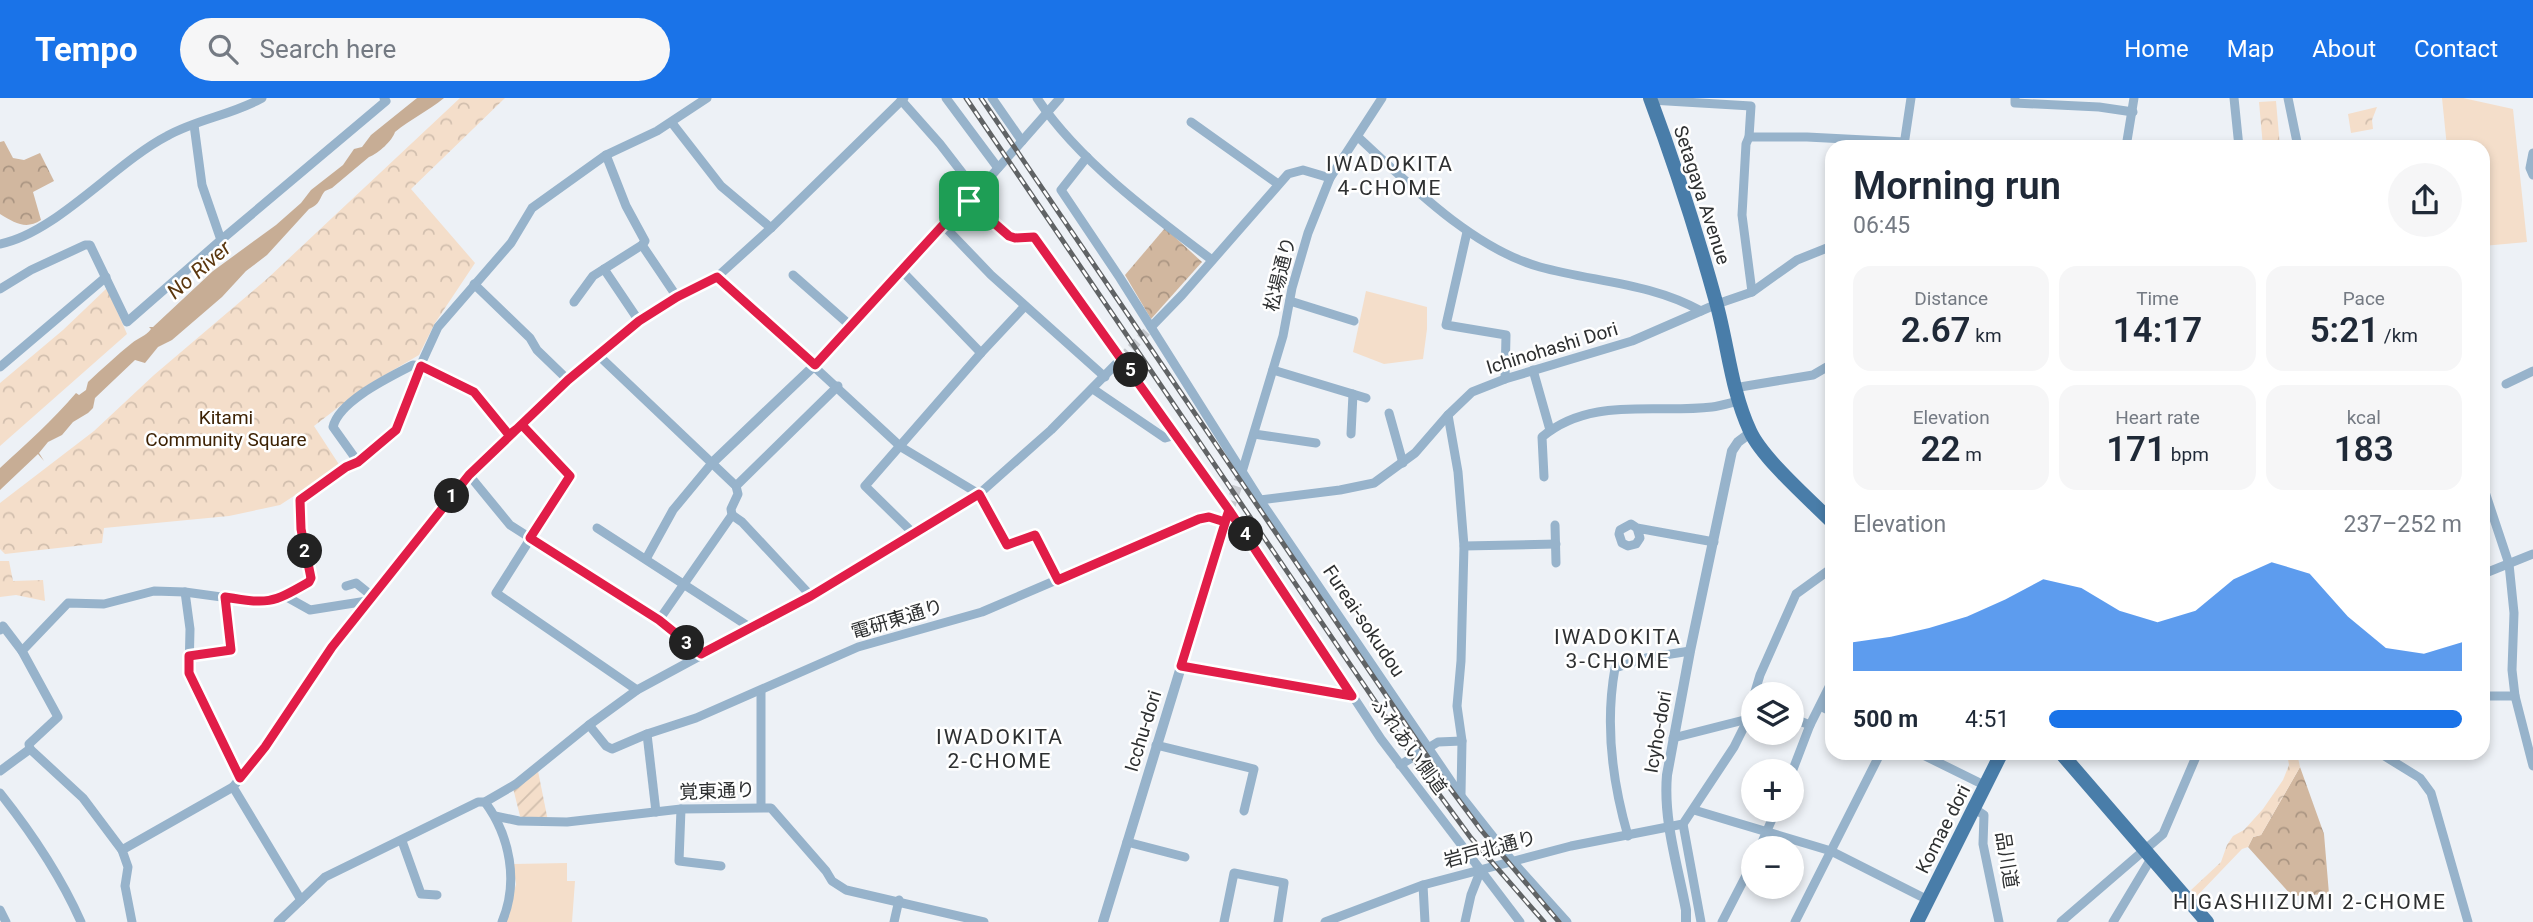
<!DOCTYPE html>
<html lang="en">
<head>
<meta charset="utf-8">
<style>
	:root { --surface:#fff; --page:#f6f6f7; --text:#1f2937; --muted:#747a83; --accent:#1a73e8 }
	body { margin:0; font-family:Roboto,"Noto Sans JP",sans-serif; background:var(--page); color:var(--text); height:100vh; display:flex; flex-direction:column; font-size:26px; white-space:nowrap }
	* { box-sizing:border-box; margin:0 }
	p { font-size:23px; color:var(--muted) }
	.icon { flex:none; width:38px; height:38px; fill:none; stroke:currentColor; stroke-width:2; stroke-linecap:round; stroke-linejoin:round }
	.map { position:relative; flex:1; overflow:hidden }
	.panel { position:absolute; left:1825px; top:42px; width:665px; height:620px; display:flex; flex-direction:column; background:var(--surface); border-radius:21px; box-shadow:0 4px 10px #0003 }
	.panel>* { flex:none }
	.tools { position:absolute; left:1741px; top:584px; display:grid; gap:14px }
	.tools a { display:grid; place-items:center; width:63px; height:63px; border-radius:50%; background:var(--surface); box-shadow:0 4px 10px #0003; font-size:35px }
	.pin { position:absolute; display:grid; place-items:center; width:60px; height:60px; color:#fff; margin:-30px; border-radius:14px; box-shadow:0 4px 10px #0006 }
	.km { position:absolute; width:35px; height:35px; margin:-18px; border-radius:50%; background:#222; color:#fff; font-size:19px; line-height:35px; text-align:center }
	.round { display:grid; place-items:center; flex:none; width:74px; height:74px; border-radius:37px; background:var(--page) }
	.head { display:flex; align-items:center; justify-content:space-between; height:119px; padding:0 28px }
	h1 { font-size:38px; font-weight:600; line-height:52px }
	.figures { display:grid; grid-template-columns:repeat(3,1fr); gap:10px; height:119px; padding:7px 28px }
	.figures div { display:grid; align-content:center; border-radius:18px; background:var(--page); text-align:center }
	.figures b { font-size:35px; font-weight:600 }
	.figures small { font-size:19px; font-weight:400 }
	.figures p { font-size:19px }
	.chart { height:196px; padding:14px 28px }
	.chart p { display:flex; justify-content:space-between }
	.chart svg { width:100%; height:126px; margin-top:7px; fill:var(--accent); opacity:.7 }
	ul { padding:0 28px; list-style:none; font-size:23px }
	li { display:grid; grid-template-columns:112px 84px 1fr; align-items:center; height:52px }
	li i { height:18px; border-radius:9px; background:var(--accent) }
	header { display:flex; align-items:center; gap:42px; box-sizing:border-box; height:98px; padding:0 35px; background:var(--accent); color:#fff }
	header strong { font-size:33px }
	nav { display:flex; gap:38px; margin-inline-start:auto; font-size:24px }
	.search { width:490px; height:63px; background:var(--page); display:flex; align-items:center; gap:18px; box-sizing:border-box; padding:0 24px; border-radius:38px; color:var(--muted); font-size:26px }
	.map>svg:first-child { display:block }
	.grass { fill:#f4deca }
	.forest { fill:url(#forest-crowns) }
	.park { fill:url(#park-crowns) }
	.garden { fill:url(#garden-furrows) }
	.water { fill:#c7ad95 }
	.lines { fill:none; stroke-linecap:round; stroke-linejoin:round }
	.minor-tunnel { stroke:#c7cacf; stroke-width:9; stroke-dasharray:9 4.5; stroke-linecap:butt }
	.tertiary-tunnel { stroke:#c7cacf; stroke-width:10; stroke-dasharray:10 5; stroke-linecap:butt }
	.minor { stroke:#97b3cb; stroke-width:9 }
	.tertiary { stroke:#97b3cb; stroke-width:10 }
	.primary { stroke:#497da9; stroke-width:14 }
	.rail-casing { stroke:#606365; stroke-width:5 }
	.rail { stroke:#fff; stroke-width:2.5; stroke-dasharray:8; stroke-linecap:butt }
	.route-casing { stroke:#fff; stroke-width:14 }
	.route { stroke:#e11d48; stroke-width:9 }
	.labels { text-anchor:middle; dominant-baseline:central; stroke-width:5; stroke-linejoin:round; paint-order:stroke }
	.street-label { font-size:19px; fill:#2e3031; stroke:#fff }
	.park-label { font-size:19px; fill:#3d2204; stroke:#fff }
	.neighbourhood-label { font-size:21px; letter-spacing:2px; fill:#2e3031; stroke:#fff }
	.water-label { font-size:21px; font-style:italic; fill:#5b370e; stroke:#fff }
</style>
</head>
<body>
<header>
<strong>Tempo</strong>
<div class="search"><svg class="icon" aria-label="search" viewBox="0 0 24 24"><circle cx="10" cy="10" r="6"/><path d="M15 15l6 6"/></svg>Search here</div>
<nav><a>Home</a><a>Map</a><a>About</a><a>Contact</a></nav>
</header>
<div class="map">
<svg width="2533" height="824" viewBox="0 0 2533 824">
	<defs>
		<pattern id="forest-crowns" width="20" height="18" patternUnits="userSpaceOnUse" patternTransform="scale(1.75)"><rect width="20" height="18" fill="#d1b79f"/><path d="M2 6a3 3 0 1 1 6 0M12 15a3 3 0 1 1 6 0" fill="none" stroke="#aa9582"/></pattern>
		<pattern id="park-crowns" width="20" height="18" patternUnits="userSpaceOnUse" patternTransform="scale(1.75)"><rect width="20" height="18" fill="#f4deca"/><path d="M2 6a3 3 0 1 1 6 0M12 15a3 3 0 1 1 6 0" fill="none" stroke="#d2bfae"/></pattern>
		<pattern id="garden-furrows" width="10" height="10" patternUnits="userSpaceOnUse" patternTransform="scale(1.75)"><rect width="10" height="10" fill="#f4deca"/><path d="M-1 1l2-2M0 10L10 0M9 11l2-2" fill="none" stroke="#d2bfae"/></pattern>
	</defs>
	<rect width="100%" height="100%" fill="#edf1f6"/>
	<g class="grass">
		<polygon points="2442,0 2463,0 2513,11 2527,144 2483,148 2483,49 2447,49"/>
		<polygon points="1366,193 1427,209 1427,231 1423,261 1384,266 1353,254"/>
		<polygon points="567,765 567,783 575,783 572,824 506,824 516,786 513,766"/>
	</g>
	<g class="forest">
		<path d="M4 43 13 60 24 62 40 55 54 83 33 94 41 122C26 132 15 125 0 116V44Z"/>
		<polygon points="1165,130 1202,164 1151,221 1125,177"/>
		<polygon points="2300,669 2324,736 2329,796 2292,798 2248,749 2253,739 2261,737"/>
	</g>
	<g class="park">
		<polygon points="460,0 505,0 411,91 475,165 435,225 419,257 366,288 314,328 340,368 280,407 229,418 104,430 102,445 5,456 0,451 0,405 94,333 154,277 268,180"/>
		<polygon points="2276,3 2280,49 2263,49 2259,4"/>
		<polygon points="2377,9 2372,22 2373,31 2351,35 2348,16"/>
		<polygon points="107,190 127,236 0,348 0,285 63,232"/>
		<polygon points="0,463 9,463 13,483 43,482 45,503 16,497 0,499"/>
		<polygon points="2287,655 2297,655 2300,669 2261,737 2253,739 2248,749 2242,751 2197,798 2191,792 2221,764 2227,747 2233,738 2244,732 2263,711 2283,682 2289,667"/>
	</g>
	<polygon class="garden" points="538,673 548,723 521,722 513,690"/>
	<path class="water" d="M417 0H444C428 13 411 21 395 34 392 43 379 55 369 59L332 90 325 93C319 100 321 106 309 111L267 157 246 173 222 199 172 242 158 249 145 265 135 262 95 300 93 310 88 315 73 324 62 337 48 344 39 355 44 363 38 356 0 392V370C27 345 52 323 76 295L79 297 86 292 88 284C102 271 117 257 132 245 138 240 146 238 151 231L149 229H153L213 173 276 127 301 105 311 92 343 67 354 51 362 49 371 37Z"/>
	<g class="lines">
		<polyline class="minor-tunnel" points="1122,260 1151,229"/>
		<polyline class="tertiary-tunnel" points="1229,412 1242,374"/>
		<g class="minor">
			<polyline points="946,0 998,70"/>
			<polyline points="992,0 1022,43"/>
			<path d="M1037 0C1078 62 1152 117 1212 162"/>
			<polyline points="2015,0 2015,5 2099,9 2133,14"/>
			<polyline points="2234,0 2239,49"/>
			<polyline points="2288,0 2298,49"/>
			<polyline points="901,2 940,46 977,94"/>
			<polyline points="1651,2 1751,8 1749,39 1746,46 1742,117 1752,194"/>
			<polyline points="1191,24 1278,86"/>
			<polyline points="672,25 721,88 771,130"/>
			<polyline points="194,27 202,87 221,142"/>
			<path d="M1358 39C1409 86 1472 150 1540 169 1595 184 1651 185 1701 213"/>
			<polyline points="1749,39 1807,39 1904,44"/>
			<polyline points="1904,47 1911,0"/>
			<polyline points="2126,49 2134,0"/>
			<polyline points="2533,55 2530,70 2533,77"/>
			<polyline points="1087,59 1061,92 1120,180 1260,402 1461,698 1513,764 1567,824"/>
			<polyline points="969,103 1009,138 1015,140 1034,139 1241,428 1381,641 1520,824"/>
			<polyline points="943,127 991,177 1105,279"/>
			<polyline points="1467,134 1446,227 1506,237 1505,281"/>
			<path d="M0 146C56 135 115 65 167 38 197 21 232 17 262 0"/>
			<polyline points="642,147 677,199"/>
			<polyline points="604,171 639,223"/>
			<polyline points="901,172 981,255"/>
			<polyline points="793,177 852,229"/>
			<polyline points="717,179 901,349 979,396 1007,447 1035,437 1057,482"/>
			<polyline points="474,186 530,240 537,252 568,282"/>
			<polyline points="0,191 31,172 85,147 90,147 127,224 221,142 386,3 384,0"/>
			<polyline points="1290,203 1354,223"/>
			<polyline points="574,204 593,178 642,147 645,143 626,108 606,57"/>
			<polyline points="1151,229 1182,197 1288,76 1303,72 1330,80"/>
			<polyline points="597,256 736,388"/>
			<polyline points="815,267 935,135 977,94 1060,0"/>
			<polyline points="0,269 106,179"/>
			<polyline points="1273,272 1366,300"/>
			<polyline points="1533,272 1550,332"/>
			<polyline points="2506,286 2533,273"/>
			<polyline points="1734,290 1813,277 1832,266"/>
			<polyline points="1093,291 1165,340 1176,337"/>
			<polyline points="1389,315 1403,365"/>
			<polyline points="1448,317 1458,374 1464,448 1461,563 1457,608 1462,643 1461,696"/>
			<polyline points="522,327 570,378 496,495 637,592"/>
			<polyline points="1254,336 1316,345"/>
			<polyline points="1351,336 1353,296"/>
			<path d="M358 364 333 329C339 303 390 279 413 267L421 268 474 294 509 337"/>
			<polyline points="1242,374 1283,238 1292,190 1308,135 1330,80 1382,0"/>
			<polyline points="469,377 510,427 659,522 701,556"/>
			<path d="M1544 379 1542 339C1591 298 1654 316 1712 309 1720 308 1730 305 1738 303"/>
			<polyline points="2483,388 2509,466 2514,515 2512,572 2515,598 2533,668"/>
			<polyline points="1260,402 1340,392 1374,385 1415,355 1448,317 1472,294 1505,281 1632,243 1717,206 1752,194 1797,162 1832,148"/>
			<polyline points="732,417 742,424 811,498"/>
			<polyline points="1555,427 1556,465"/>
			<polyline points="597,430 751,530"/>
			<polyline points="1637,430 1640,440 1636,446 1628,448 1622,445 1619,436 1620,432 1631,426 1637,430 1714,444"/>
			<polyline points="913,435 865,388 981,255 1025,208"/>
			<polyline points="1464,448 1556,446"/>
			<polyline points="646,461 673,412 712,365"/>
			<polyline points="2483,476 2533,456"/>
			<polyline points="346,488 356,485 372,498"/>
			<polyline points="185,494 190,531 189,575 240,680"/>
			<polyline points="285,498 310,512 367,503"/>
			<polyline points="659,522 732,417 731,411 738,396 736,388 838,288"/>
			<polyline points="0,532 3,528 22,553"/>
			<polyline points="189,558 231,552 225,499"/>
			<polyline points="1181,568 1352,598"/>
			<polyline points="761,593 761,709"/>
			<polyline points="1754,597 1760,577 1796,496 1832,470"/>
			<polyline points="2483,598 2515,598"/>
			<polyline points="1820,608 1832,614"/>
			<polyline points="1792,620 1810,627"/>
			<polyline points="589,627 606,648 612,651 647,636 696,620 858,549 982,514 1199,421 1209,419 1225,424"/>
			<polyline points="647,636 656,714"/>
			<polyline points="1673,640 1748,621"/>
			<polyline points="1156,647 1254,671 1244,713"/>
			<polyline points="30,651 83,700 122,752"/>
			<polyline points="1917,654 1986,688"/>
			<polyline points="2378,654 2420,680 2431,695 2468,824"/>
			<polyline points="1400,667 1438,644 1462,643"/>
			<polyline points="0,673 30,651 29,646 58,619 22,553 68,505 104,506 154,493 185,494 265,505 285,498 309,484 311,480 301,431 300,402 376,351 396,332 416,277 438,229 511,145 532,110 606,57 657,33 707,0"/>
			<polyline points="1792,674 1810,627 1832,583"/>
			<path d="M0 695C31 734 61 779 81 824"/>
			<path d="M485 704C510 738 519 784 502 824"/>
			<polyline points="681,711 679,763 721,768"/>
			<polyline points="1975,711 1984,717 1983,746 1999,824"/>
			<polyline points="1694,712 1831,753 1928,802"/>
			<polyline points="495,718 519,723 567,724 681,711 771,710 826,773 832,783 846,792 984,824"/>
			<polyline points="1683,726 1701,824"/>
			<path d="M1628 738C1612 683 1605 626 1615 570L1646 560 1690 553"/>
			<polyline points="402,743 421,796 437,797"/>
			<polyline points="1127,744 1185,759"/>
			<polyline points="1759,751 1776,712"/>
			<polyline points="1423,787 1425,824"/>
			<polyline points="301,802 233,689 265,649 332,549 469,377 568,282 639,223 677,199 717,179 771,130 904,0"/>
			<polyline points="0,812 6,824"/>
			<polyline points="132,824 125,788 128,769 122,752 233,689"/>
			<polyline points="278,824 325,779 478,704 485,704 516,686 589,627 637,592 811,498 979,396 1051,332 1122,260"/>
			<polyline points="894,824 899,802"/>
			<polyline points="1224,824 1234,775 1284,785 1278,824"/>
			<polyline points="1325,824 1423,787 1571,748 1683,726 1734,649 1748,621 1754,597"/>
			<polyline points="1465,824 1471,797 1480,774"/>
			<polyline points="1722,824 1754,762"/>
			<polyline points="1795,824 1881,654"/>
			<polyline points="2061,824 2163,736 2198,654"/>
			<polyline points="2113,824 2152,759"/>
		</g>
		<g class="tertiary">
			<polyline points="712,365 815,267"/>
			<polyline points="1103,824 1229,412"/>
			<path d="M1686 824V812C1678 769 1663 722 1667 677L1690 553 1732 353 1738 344 1750 335"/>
		</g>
		<g class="primary">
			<path d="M1650 0C1675 67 1697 135 1716 204 1728 247 1731 292 1750 333 1762 360 1810 402 1832 424"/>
			<polyline points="2060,654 2207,824"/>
			<polyline points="1917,824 2002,654"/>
		</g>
		<defs>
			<g id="rail">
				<polyline points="966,0 1425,677 1471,740 1544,824"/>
				<polyline points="981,0 1438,674 1481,732 1559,824"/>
			</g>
		</defs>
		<use href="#rail" class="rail-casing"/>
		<use href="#rail" class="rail"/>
	</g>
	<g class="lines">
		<defs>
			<path id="route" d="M969 103 943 127 815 267 717 179 677 199 639 223 568 282 469 377 332 549 265 649 240 680 189 575V558L231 552 225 499C268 506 271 506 309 484L311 480 301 431 300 402 346 369 358 364 396 332 421 268 474 294 509 337 522 327 570 378 530 440 659 522 701 556 811 498 979 396 1007 447 1035 437 1058 482 1199 421 1209 419 1225 424 1229 412 1352 598 1181 568 1229 412 1034 139 1015 140 1009 138 969 103"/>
		</defs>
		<use href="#route" class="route-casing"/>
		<use href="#route" class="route"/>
	</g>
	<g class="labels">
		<g class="street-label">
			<text transform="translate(1702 97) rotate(72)">Setagaya Avenue</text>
			<text transform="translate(1280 176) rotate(-76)">松場通り</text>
			<text transform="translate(1552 250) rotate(-17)">Ichinohashi Dori</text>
			<text transform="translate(897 521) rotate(-17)">電研東通り</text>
			<text transform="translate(1364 523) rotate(56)">Fureai-sokudou</text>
			<text transform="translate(1143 633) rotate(-73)">Icchu-dori</text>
			<text transform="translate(1658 634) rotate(-80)">Icyho-dori</text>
			<text transform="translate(1409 648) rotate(54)">ふれあい側道</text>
			<text transform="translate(717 693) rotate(-2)">覚東通り</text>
			<text transform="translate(1943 731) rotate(-63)">Komae dori</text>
			<text transform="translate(1490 751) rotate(-15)">岩戸北通り</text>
			<text transform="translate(2007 762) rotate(81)">品川道</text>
		</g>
		<g class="park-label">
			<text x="226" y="319">Kitami<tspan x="226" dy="22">Community Square</tspan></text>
		</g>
		<g class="neighbourhood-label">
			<text x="1390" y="66">IWADOKITA<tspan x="1390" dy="24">4-CHOME</tspan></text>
			<text x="1618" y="539">IWADOKITA<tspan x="1618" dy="24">3-CHOME</tspan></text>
			<text x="1000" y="639">IWADOKITA<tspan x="1000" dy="24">2-CHOME</tspan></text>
			<text x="2310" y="804">HIGASHIIZUMI 2-CHOME</text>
		</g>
		<g class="water-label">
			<text transform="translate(199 172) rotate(-41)">No River</text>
		</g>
	</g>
</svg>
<div class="tools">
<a><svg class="icon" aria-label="layers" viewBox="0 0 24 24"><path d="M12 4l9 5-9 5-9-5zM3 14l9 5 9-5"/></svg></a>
<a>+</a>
<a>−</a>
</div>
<div class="pin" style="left:969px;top:103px;background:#1e9e55"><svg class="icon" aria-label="arrive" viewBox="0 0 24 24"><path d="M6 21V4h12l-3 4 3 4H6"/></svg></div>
<b class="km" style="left:452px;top:398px">1</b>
<b class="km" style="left:305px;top:453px">2</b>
<b class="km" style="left:687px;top:545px">3</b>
<b class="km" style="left:1246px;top:436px">4</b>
<b class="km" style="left:1131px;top:272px">5</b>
<section class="panel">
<div class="head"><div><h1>Morning run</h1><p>06:45</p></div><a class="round"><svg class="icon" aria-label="share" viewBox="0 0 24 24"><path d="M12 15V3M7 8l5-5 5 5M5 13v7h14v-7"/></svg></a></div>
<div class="figures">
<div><p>Distance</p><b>2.67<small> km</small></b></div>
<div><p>Time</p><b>14:17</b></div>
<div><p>Pace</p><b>5:21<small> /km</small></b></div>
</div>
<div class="figures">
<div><p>Elevation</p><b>22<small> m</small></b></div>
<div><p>Heart rate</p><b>171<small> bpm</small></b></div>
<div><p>kcal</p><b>183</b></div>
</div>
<div class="chart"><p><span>Elevation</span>237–252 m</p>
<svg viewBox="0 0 160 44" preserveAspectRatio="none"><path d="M0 44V34L10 32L20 29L30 25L40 19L50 12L60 15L70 23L80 27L90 23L100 12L110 6L120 10L130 25L140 36L150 38L160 34V44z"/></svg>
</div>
<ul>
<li><b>500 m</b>4:51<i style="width:100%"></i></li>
</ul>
</section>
</div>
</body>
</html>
